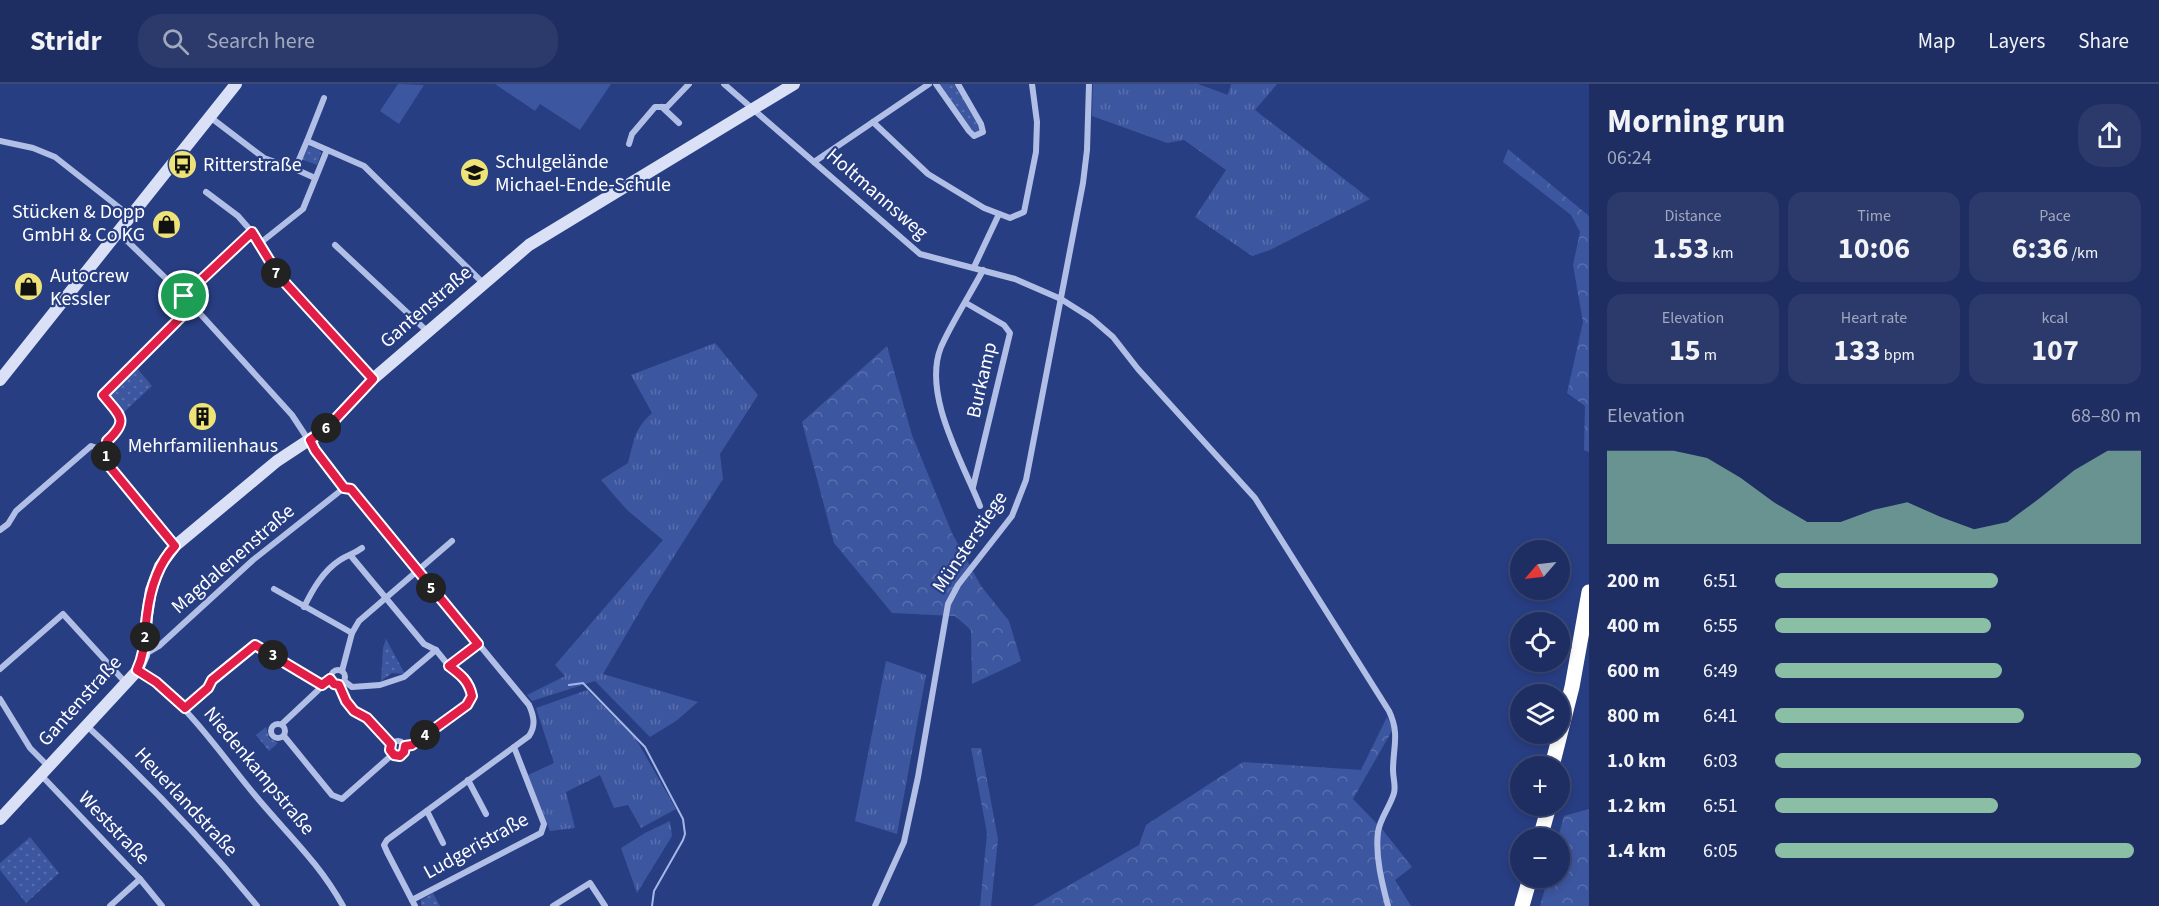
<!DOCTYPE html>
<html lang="en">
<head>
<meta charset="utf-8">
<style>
	:root { --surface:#1e2e62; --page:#2b3a6b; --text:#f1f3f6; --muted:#a1a8be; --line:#3c4a77; --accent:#8abfa5 }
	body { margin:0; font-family:"Source Sans 3",sans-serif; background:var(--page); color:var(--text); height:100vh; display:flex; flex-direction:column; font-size:22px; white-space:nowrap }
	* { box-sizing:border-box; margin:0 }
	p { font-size:20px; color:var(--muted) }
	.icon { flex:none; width:33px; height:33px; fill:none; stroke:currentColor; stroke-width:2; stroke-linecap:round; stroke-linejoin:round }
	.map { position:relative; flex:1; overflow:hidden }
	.panel { display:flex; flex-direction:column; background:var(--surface); width:570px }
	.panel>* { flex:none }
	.needle { width:39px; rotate:242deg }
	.controls { position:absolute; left:1510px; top:456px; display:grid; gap:12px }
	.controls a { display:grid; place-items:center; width:60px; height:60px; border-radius:50%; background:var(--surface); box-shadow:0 3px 9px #0003,0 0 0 2px var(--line); font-size:30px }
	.pin { position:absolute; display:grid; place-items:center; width:51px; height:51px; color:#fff; margin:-26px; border:3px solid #fff; border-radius:50%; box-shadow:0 2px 6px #0007 }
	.km { position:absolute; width:30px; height:30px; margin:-15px; border-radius:50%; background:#222; color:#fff; font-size:16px; line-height:30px; text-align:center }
	.round { display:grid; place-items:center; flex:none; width:63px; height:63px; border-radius:24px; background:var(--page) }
	.summary { display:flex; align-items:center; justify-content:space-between; height:102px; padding:0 18px }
	h1 { font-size:33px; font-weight:700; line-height:45px }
	.stats { display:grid; grid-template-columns:repeat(3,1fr); gap:9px; height:102px; padding:6px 18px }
	.stats div { display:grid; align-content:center; border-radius:15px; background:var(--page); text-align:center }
	.stats b { font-size:30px; font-weight:700 }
	.stats small { font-size:16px; font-weight:400 }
	.stats p { font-size:16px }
	.chart { height:168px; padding:12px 18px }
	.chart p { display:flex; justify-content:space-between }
	.chart svg { width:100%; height:108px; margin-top:6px; fill:var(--accent); opacity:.7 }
	ul { padding:0 18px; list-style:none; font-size:20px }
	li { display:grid; grid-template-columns:96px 72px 1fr; align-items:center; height:45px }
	li i { height:15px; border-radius:8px; background:var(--accent) }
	header { display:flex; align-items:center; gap:36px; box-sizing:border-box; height:84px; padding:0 30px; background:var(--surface); border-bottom:2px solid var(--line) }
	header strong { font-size:28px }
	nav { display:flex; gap:33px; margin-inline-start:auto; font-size:21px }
	.search { width:420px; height:54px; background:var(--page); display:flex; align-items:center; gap:15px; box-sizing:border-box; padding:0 21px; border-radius:24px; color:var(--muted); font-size:22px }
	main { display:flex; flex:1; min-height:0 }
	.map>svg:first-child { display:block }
	.grass { fill:url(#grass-tufts) }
	.forest { fill:url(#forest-crowns) }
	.park { fill:url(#park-dots) }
	.garden { fill:#3c569f }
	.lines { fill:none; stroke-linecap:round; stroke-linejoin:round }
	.stream { stroke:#a5b7e7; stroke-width:2 }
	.street { stroke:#b1bfe7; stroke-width:6 }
	.secondary { stroke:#dae1f6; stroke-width:12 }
	.highway { stroke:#fff; stroke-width:15 }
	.route-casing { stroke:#fff; stroke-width:12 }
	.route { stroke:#e11d48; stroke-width:8 }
	.labels { text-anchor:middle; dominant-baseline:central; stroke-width:4.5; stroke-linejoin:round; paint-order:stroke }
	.poi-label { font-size:20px; fill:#fff; stroke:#283e83; text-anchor:start }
	.street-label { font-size:20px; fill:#fff; stroke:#283e83 }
</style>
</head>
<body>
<header>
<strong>Stridr</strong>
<div class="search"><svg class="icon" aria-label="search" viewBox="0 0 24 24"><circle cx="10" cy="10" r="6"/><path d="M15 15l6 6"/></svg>Search here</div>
<nav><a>Map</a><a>Layers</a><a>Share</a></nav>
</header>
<main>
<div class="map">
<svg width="1589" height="822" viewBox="0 0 1589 822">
	<defs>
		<pattern id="grass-tufts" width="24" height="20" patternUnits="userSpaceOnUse" patternTransform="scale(1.5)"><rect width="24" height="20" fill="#3c569f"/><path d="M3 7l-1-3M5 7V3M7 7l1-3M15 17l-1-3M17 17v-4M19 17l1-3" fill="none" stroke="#596fad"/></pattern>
		<pattern id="forest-crowns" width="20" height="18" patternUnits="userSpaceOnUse" patternTransform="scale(1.5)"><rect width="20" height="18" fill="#3c569f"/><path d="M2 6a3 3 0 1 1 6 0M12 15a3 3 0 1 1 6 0" fill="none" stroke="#596fad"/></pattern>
		<pattern id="park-dots" width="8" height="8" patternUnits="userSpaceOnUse" patternTransform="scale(1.5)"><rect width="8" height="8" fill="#3c569f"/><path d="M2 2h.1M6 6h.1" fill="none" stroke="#596fad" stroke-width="1.8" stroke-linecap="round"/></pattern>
	</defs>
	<rect width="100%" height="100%" fill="#283e83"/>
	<g class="grass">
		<polygon points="1093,0 1198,0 1228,11 1231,0 1277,0 1255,26 1370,115 1270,166 1252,172 1195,133 1226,86 1184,56 1167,59 1092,32"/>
		<path d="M715 259 758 311 720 370 723 395 647 515 603 590 698 618 676 637 650 653 595 597 532 617 527 611 565 592 555 581 663 456 627 426 601 396 628 379C634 357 634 345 652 329L631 291Z"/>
		<polygon points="886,577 926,591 897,750 855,737"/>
		<polygon points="587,606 636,655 676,725 641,744 628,721 614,724 600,691 566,708 575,744 550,747 528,691 554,679 536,624"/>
		<polygon points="670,737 672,752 637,809 621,764 645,749"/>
	</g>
	<g class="forest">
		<polygon points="1508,65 1589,132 1589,368 1584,366 1585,322 1567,309 1583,238 1573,181 1580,148 1571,131 1503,78"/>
		<polygon points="887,262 912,351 952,449 981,502 1009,537 1021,577 972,600 971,546 955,532 892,529 834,459 802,338"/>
		<polygon points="1387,633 1393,645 1353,715 1382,745 1412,783 1395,796 1411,822 1033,822 1139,761 1146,741 1243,678 1361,686"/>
		<polygon points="971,664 981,664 998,755 991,822 980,822 987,749"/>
		<polygon points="1589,725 1589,822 1540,822 1548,794 1560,794 1560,754 1558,754 1564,732"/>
	</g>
	<g class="park">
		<polygon points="938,0 956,0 980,41 981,47 975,50"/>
		<polygon points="308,62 319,66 321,69 317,81 301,75 305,64"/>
		<polygon points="136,283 152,302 123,329 111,316 110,308"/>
		<polygon points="386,555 405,590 392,589 381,597 383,564"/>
		<polygon points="266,643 269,654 278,659 269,667 256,651"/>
		<polygon points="30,753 59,789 26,819 0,786 0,779"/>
		<polygon points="433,809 440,822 421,822 421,816"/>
	</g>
	<g class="garden">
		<polygon points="398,0 424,1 399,40 380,27"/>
		<polygon points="495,0 611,0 580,46 540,20 535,27"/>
	</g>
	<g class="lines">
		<polyline class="stream" points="569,601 583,599 645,663 683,735 685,750 683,756 654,807 652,822"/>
		<g class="street">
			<path d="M724 0 920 170 1015 195 1061 215 1091 234 1113 253 1138 285 1255 414 1389 627C1400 650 1393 663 1393 686 1393 694 1396 702 1394 709 1390 723 1380 734 1378 748 1375 772 1382 799 1388 822"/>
			<polyline points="929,0 873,38 928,90 984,124 1010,134 1024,128 1036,68 1037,38 1032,0"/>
			<polyline points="936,0 969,47 974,52 983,48 981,40 958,0"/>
			<polyline points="662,23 679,39"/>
			<polyline points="210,33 264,74 295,85"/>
			<polyline points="0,57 33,64 55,73 130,132"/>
			<polyline points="307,57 324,14"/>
			<polyline points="629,60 632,50 655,23 667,23 689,0"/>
			<polyline points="814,78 873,38"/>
			<polyline points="315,94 295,85 307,57 364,82 483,199"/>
			<polyline points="206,108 238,132 252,148 278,192 373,295"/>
			<path d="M118 148 184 212 292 331 315 366 344 404 351 405 529 621C534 632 536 642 529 652L387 756 384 761 387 768 415 822"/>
			<polyline points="259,160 303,125 327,66"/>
			<polyline points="335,161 428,248"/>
			<polyline points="974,183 999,130"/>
			<polyline points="184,212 252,148"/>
			<polyline points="966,219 1004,241 1010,249 973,403"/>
			<path d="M980 422C962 377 922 310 941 263 952 238 970 211 983 186"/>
			<polyline points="0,446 8,440 16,427 91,362 106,367"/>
			<path d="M175 462 110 383 106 376 107 357C131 336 120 332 103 311L192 222"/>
			<polyline points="351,472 424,560 436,566 449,582"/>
			<polyline points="274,505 352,549"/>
			<path d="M304 523C313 505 323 487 340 476 347 471 354 470 362 464"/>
			<polyline points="144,571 159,562 253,476 344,404"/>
			<polyline points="0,585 63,530 125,598"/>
			<circle cx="338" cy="593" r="7"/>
			<path d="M137 587C187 617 217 666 254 710 286 749 318 777 343 822"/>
			<polyline points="342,587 352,549 359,537 452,457"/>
			<polyline points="344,597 352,603 380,601 404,593 436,566"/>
			<polyline points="339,601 346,617 354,627 367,634 391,660"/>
			<polyline points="0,615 30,664 48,682"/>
			<polyline points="185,624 208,604 212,596 254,561 322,601"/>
			<circle cx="278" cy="647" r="7"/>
			<polyline points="282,640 330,595"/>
			<path d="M87 642C148 698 205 758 257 822"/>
			<polyline points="284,652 332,711 342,715 393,670"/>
			<circle cx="398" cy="664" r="7"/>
			<path d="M405 662 412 661 467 621C478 601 464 593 449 582L479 560"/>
			<polyline points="41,691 140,795 162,822"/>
			<polyline points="468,696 486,730"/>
			<polyline points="427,727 443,759"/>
			<polyline points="412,816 541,749 544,740 514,663"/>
			<polyline points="110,822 140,795"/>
			<polyline points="553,822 590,799 605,822"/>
			<polyline points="875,822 904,758 918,693 948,520 958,501 1012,432 1026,396 1083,99 1087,66 1089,0"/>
		</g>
		<g class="secondary">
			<polyline points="0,296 236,0"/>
			<polyline points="0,735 137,587 144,571 147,532 151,506 160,482 175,462 277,377 327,344 373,295 529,161 794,0"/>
		</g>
		<g class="highway">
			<polyline points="1552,682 1572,603 1589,508"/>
			<polyline points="1540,754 1549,722"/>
			<polyline points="1522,822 1530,794"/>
		</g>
	</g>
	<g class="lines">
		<defs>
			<path id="route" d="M252 148 279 192 373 295 327 344 310 356 315 366 344 404 351 405 478 560 449 582C461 591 469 597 472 612L467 621 412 661 405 662 404 668 400 672 394 671 390 666 391 660 367 634 354 627 346 617 339 601 334 600 330 595 322 601 255 561 212 596 208 604 185 624 156 598 137 586C146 566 144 553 147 531 150 506 157 481 175 462L110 383 106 376 107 357C130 336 120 332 103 311L192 222 184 212Z"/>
		</defs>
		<use href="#route" class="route-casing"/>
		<use href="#route" class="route"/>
	</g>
	<defs>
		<symbol id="bus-disc" viewBox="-11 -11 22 22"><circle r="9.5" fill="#eee377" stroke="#283e83"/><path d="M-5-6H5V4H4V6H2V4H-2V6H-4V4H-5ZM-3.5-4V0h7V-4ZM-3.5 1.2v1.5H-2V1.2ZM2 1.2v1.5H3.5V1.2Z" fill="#111"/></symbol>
		<symbol id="school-disc" viewBox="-11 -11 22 22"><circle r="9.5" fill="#eee377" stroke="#283e83"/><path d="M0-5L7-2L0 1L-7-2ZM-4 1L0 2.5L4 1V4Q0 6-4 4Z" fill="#111"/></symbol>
		<symbol id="shop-disc" viewBox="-11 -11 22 22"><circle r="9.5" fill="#eee377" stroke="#283e83"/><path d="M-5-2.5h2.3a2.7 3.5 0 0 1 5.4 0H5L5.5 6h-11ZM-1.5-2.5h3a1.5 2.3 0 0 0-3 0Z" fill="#111"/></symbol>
		<symbol id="building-disc" viewBox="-11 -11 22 22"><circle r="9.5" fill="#eee377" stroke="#283e83"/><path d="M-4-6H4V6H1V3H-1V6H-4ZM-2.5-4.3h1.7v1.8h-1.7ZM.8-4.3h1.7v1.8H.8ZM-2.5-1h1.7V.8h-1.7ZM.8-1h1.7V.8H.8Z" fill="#111"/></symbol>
	</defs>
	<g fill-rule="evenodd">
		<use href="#bus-disc" x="166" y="64" width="33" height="33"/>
		<use href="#school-disc" x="458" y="72" width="33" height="33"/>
		<use href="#shop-disc" x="150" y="124" width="33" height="33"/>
		<use href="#shop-disc" x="12" y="186" width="33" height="33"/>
		<use href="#building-disc" x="186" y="316" width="33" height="33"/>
	</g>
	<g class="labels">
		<g class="poi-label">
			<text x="495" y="78">Schulgelände<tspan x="495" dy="23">Michael-Ende-Schule</tspan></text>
			<text x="203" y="81">Ritterstraße</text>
			<text x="145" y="128" text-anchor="end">Stücken &amp; Dopp<tspan x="145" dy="23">GmbH &amp; Co KG</tspan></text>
			<text x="50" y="192">Autocrew<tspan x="50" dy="23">Kessler</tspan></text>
			<text x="203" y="362" text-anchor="middle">Mehrfamilienhaus</text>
		</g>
		<g class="street-label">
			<text transform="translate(877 110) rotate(41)">Holtmannsweg</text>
			<text transform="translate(426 223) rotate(-41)">Gantenstraße</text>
			<text transform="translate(982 296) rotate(-77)">Burkamp</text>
			<text transform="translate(970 458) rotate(-56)">Münsterstiege</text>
			<text transform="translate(233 475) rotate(-41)">Magdalenenstraße</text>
			<text transform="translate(80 617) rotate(-48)">Gantenstraße</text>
			<text transform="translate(259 687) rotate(50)">Niedenkampstraße</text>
			<text transform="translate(186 718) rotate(47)">Heuerlandstraße</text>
			<text transform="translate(114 744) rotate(46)">Weststraße</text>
			<text transform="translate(476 762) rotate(-29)">Ludgeristraße</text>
		</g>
	</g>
</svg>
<div class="controls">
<a><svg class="needle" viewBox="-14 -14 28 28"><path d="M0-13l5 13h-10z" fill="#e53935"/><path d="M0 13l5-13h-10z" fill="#a1a8be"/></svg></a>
<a><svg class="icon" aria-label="locate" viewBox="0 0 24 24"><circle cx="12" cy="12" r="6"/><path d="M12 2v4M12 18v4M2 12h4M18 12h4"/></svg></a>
<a><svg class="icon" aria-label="layers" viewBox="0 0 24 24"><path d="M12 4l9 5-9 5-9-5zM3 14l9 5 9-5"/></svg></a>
<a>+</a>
<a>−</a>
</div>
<div class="pin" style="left:184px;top:212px;background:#1e9e55"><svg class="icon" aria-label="arrive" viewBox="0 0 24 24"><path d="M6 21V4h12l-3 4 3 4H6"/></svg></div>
<b class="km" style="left:106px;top:372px">1</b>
<b class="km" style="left:145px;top:553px">2</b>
<b class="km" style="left:273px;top:571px">3</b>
<b class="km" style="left:425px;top:651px">4</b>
<b class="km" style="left:431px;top:504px">5</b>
<b class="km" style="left:326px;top:344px">6</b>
<b class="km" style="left:276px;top:189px">7</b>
</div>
<section class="panel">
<div class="summary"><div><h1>Morning run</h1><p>06:24</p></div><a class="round"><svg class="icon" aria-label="share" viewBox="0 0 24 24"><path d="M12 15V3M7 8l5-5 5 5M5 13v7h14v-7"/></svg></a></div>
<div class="stats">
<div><p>Distance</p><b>1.53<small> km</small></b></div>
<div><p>Time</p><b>10:06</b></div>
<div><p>Pace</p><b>6:36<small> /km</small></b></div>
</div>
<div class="stats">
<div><p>Elevation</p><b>15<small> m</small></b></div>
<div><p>Heart rate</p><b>133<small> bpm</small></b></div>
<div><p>kcal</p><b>107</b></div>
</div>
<div class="chart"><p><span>Elevation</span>68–80 m</p>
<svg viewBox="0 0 160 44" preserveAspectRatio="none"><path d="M0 44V6L10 6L20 6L30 9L40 17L50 27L60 35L70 35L80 30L90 27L100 33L110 38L120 35L130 25L140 14L150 6L160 6V44z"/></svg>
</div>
<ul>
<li><b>200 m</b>6:51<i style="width:61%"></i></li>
<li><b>400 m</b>6:55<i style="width:59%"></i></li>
<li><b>600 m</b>6:49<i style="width:62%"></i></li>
<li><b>800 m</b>6:41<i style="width:68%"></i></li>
<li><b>1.0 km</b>6:03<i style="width:100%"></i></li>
<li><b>1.2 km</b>6:51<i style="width:61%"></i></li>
<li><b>1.4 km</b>6:05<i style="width:98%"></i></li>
</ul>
</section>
</main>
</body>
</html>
